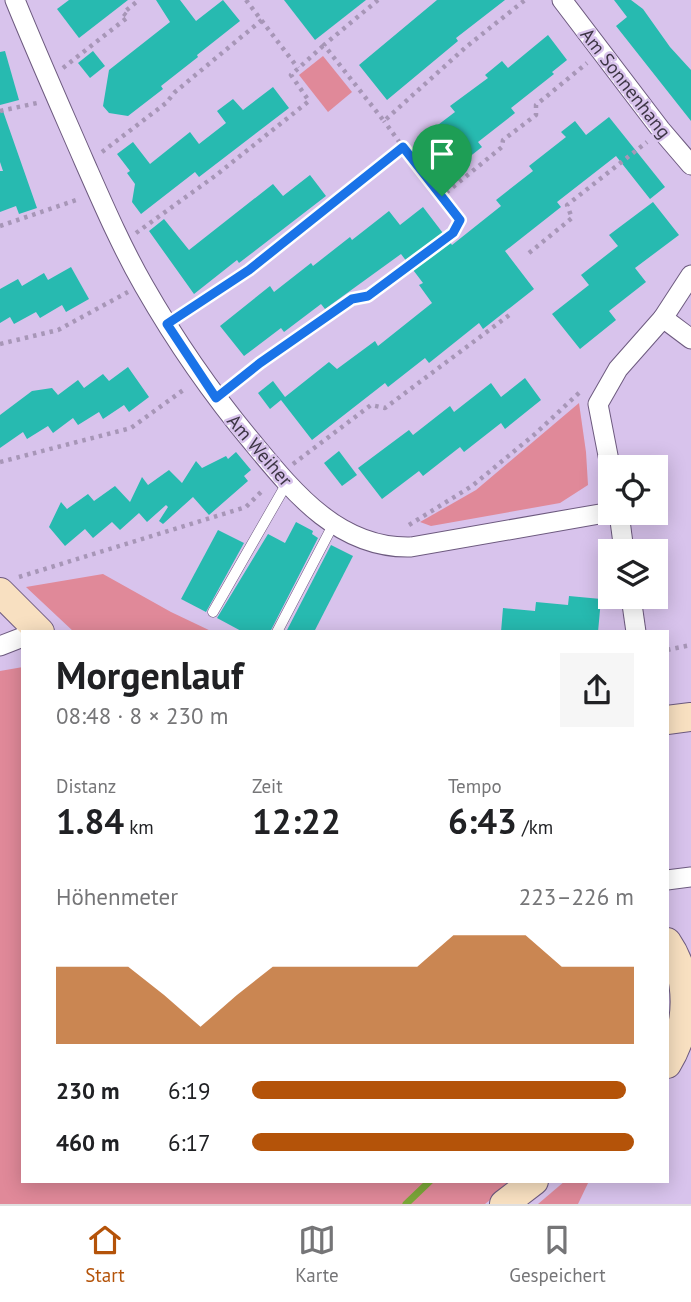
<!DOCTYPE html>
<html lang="de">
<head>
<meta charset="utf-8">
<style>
	:root { --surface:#fff; --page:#f6f6f6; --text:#202124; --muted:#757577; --line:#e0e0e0; --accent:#b45309 }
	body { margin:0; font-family:"PT Sans",sans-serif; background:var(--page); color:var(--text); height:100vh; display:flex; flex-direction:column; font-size:26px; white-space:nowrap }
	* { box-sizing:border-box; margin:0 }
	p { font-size:23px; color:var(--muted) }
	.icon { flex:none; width:38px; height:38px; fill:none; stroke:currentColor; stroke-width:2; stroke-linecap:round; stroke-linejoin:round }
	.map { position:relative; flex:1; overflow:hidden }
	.details { position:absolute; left:21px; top:630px; width:648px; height:553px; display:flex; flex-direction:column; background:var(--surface); border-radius:0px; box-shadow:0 4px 18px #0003 }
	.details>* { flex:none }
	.tools { position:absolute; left:598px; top:455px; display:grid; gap:14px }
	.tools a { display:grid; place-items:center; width:70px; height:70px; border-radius:0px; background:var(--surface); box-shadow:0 4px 18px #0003; font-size:35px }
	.pin { position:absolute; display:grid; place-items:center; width:60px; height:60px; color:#fff; margin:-72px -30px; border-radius:50% 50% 50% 0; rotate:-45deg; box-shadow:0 0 7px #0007 }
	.pin .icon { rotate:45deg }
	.round { display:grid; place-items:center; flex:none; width:74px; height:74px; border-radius:0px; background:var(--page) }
	.headline { display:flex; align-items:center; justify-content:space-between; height:119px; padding:0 35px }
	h1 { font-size:38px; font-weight:800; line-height:52px }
	.stats { display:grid; grid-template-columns:repeat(3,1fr); gap:10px; height:119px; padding:7px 35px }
	.stats div { display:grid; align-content:center }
	.stats b { font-size:35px; font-weight:800 }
	.stats small { font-size:19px; font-weight:400 }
	.stats p { font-size:19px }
	.chart { height:196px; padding:14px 35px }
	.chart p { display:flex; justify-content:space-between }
	.chart svg { width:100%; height:126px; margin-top:7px; fill:var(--accent); opacity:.7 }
	ul { padding:0 35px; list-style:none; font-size:23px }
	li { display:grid; grid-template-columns:112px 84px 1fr; align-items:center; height:52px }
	li i { height:18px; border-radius:9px; background:var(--accent) }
	.dock { display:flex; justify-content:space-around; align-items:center; height:98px; border-top:2px solid var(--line); background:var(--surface); font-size:19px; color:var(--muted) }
	.dock a { display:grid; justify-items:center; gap:4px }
	.dock .current { color:var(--accent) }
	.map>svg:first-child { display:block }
	.green { fill:#e08999 }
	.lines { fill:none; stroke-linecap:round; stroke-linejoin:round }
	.stream { stroke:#7ba638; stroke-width:7 }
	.building { fill:#27bab0 }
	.service-casing { stroke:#6d5a7f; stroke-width:11 }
	.minor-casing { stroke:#6d5a7f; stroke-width:21 }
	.secondary-casing { stroke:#6d5a7f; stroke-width:30 }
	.path { stroke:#a796b7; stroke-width:4.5; stroke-dasharray:3.5 5; stroke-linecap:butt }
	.service { stroke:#fff; stroke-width:10 }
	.minor { stroke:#fff; stroke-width:19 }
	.secondary { stroke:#f8e0c1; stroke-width:28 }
	.route-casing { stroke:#fff; stroke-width:14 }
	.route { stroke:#1a73e8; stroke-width:9 }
	.labels { text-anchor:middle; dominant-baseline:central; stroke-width:5; stroke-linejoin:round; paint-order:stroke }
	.street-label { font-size:19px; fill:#3e3646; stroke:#d8c3ec }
</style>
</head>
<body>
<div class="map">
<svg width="691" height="1204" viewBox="0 0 691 1204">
	<rect width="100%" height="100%" fill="#d8c3ec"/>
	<g class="green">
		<polygon points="323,56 352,92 328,112 299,75"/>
		<polygon points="579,403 586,452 588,485 560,503 431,526 420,522 476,490"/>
		<polygon points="103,574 171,612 213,632 74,632 26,587"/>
		<polygon points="23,667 23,1181 514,1181 485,1204 0,1204 0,671"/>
		<polygon points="565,1181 589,1181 578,1204 538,1204"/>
	</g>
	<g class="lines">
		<polyline class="stream" points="406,1204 430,1181"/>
	</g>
	<g class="building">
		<polygon points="69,0 128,0 79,38 57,9"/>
		<polygon points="156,0 180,0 196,21 223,0 240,21 197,55 198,57 161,86 163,89 128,116 109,113 103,106 109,70 170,22"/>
		<polygon points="284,0 366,0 315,40"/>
		<polygon points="437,0 505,0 456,38 458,41 387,100 359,65"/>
		<polygon points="614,0 631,0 643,9 670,47 691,70 691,121 616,26 627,17"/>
		<polygon points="548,35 567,60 552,72 554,74 511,108 515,113 478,142 482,147 445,176 418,140 455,112 450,106 488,78 485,75 502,61 508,68"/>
		<polygon points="5,51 19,100 0,105 0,52"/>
		<polygon points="93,51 105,66 90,78 78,63"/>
		<polygon points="273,87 289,108 199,177 195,172 141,214 132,202 135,184 127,173 130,171 117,154 133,142 150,164 190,132 199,144 226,123 217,111 233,99 243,110"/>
		<polygon points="3,111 37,208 19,214 16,206 0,212 0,171 3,171 0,162 0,112"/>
		<polygon points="609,117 665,187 650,199 616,156 557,202 561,207 505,251 534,289 483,329 479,323 429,363 425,358 388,387 385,383 312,440 281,400 270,409 258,393 273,381 285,397 329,362 337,369 375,341 378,346 432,303 419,285 423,283 401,254 325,309 321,304 284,332 281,328 244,356 220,326 270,286 274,292 311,263 313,266 350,237 352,240 389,211 400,225 423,207 452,245 501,206 496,200 533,171 529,166 566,137 561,132 575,121 586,135"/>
		<polygon points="310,175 326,196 239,263 237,260 194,294 149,231 164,219 189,250 273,184 283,196"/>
		<polygon points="653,202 679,235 635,268 646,282 609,311 616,320 580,349 552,314 589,285 581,275 618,246 609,235"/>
		<polygon points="71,267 89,299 66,312 62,305 40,318 36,312 14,324 10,317 0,323 0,289 18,279 22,286 44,273 48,280"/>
		<polygon points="128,367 149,397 129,412 124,405 103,419 99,412 78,425 73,418 53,433 48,426 27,439 23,432 0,448 0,415 32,391 52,388 58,395 78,380 84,388 103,374 109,381"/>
		<polygon points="525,378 541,400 505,429 501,423 464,452 460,447 423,476 419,471 382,499 358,468 409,430 413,435 450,406 454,412 491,383 501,397"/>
		<polygon points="339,451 357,475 342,486 324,463"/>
		<polygon points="236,452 251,470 244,476 248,481 209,515 193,497 163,524 159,521 168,507 166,505 147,522 139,513 120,530 112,522 93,538 85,529 65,546 49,527 61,502 67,509 88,494 94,501 115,486 130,502 142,477 148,485 169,470 182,483 196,461 202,468 226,456 228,459"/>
		<polygon points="296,522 313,531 312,534 318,538 270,632 243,632 217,618 268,534 285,543"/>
		<polygon points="218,530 244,543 206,612 181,599"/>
		<polygon points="331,545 353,556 314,632 286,632"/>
		<polygon points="569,596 601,599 598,632 501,632 503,608 535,611 536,602 568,605"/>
	</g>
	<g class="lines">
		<defs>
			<g id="service">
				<polyline points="213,612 287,483"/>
				<polyline points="277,632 333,525"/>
			</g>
			<g id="minor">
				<path d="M15 0C37 54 61 108 84 161 103 204 121 246 144 286 176 342 212 394 253 443 295 494 340 549 411 547L611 512"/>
				<polyline points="562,0 661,130 691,165"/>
				<polyline points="663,318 691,339"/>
				<polyline points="611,471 598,404 618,369 663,318 691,275"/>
				<polyline points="619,513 624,551"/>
				<polyline points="631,597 636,632"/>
				<polyline points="0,646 23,637"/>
				<polyline points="667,880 691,877"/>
			</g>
			<g id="secondary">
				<polyline points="0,592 40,632"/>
				<polyline points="667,720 691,717"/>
				<path d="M667 942C691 977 690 1027 667 1064"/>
				<polyline points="504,1204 534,1181"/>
			</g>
		</defs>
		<use href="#service" class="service-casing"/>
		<use href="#minor" class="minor-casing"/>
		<use href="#secondary" class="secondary-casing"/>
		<g class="path">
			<polyline points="246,0 298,68"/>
			<polyline points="378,0 324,45 384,121 466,47 525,0"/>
			<polyline points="63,68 128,17 123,13 139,0"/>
			<polyline points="0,111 37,103"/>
			<polyline points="403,147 442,196 502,147 503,140 536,115 536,105 587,63"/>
			<polyline points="102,152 166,103 175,92 263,19"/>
			<polyline points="0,226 79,199"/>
			<polyline points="136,233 215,176 309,101 291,75 324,45"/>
			<polyline points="529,253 572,218 567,205 647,142"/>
			<polyline points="184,313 249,270 403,147 384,121"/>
			<polyline points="0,344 58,330 128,292"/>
			<polyline points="233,385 352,299 368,296 453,233 460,221 442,196"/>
			<polyline points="0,462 131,428 186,388"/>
			<polyline points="293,464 371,405 385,408 512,313"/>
			<polyline points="409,525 472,486 535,434 581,391"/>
			<polyline points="19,577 246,507 263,490"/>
			<polyline points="667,650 691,645"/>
		</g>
		<use href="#service" class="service"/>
		<use href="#minor" class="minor"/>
		<use href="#secondary" class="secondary"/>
	</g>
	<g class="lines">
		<defs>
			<polygon id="route" points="403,147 460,220 453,233 368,296 352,299 260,363 216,398 167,324 249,270"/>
		</defs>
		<use href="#route" class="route-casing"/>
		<use href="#route" class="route"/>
	</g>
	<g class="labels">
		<g class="street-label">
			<text transform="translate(626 83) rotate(52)">Am Sonnenhang</text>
			<text transform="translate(260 450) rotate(49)">Am Weiher</text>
		</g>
	</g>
</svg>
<div class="tools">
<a><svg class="icon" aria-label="locate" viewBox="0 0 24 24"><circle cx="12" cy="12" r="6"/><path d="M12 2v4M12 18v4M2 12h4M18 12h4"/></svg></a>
<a><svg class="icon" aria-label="layers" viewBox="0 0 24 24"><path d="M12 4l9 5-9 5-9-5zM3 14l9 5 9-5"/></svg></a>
</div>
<div class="pin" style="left:442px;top:196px;background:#1e9e55"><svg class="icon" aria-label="arrive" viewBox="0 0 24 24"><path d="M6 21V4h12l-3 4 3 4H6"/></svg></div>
<section class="details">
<div class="headline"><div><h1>Morgenlauf</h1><p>08:48 · 8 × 230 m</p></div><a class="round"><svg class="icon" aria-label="share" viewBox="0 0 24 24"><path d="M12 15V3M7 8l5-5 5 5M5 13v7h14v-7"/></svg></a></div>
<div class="stats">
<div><p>Distanz</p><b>1.84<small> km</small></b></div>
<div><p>Zeit</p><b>12:22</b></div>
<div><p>Tempo</p><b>6:43<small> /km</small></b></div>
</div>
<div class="chart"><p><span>Höhenmeter</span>223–226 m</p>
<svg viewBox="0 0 160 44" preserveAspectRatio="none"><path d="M0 44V17L10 17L20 17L30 27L40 38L50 27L60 17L70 17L80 17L90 17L100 17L110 6L120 6L130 6L140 17L150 17L160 17V44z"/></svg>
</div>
<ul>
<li><b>230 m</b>6:19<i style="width:98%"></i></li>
<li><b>460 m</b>6:17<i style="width:100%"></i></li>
</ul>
</section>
</div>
<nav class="dock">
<a class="current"><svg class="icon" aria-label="home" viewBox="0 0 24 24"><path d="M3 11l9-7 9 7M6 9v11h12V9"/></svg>Start</a>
<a><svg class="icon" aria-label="map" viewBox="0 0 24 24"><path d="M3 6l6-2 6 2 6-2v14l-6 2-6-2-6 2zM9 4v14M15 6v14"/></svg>Karte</a>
<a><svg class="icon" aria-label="saved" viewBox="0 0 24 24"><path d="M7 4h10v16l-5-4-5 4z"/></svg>Gespeichert</a>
</nav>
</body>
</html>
